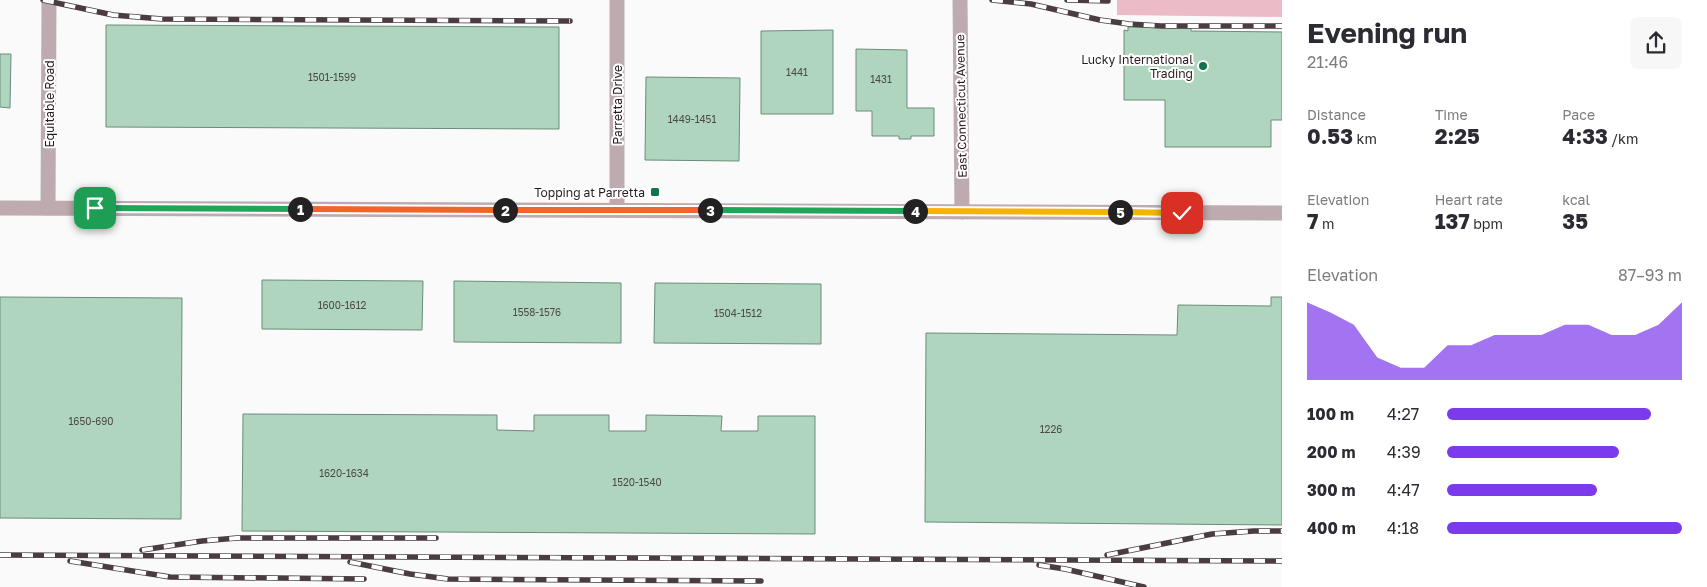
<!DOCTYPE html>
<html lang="en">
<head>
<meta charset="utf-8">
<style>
	:root { --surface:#fff; --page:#f7f7f7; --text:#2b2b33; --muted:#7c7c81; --accent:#7c3aed }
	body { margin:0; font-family:"Golos Text",sans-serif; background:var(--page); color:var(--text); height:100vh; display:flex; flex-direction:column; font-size:19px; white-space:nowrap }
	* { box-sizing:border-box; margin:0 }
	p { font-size:16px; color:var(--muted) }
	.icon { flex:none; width:28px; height:28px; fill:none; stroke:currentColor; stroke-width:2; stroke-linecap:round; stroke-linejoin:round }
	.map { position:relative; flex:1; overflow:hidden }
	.drawer { display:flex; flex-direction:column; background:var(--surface); width:425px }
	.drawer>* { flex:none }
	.pin { position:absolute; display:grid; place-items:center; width:42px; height:42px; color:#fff; margin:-21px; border-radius:10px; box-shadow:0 2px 8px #0006 }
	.km { position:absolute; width:25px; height:25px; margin:-12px; border-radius:50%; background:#222; color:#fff; font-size:14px; line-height:25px; text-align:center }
	.round { display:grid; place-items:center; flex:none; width:52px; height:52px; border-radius:8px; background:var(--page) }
	.summary { display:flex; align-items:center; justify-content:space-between; height:85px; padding:0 25px }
	h1 { font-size:28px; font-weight:700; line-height:38px }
	.metrics { display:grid; grid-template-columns:repeat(3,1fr); gap:8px; height:85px; padding:5px 25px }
	.metrics div { display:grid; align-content:center }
	.metrics b { font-size:21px; font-weight:700 }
	.metrics small { font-size:14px; font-weight:400 }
	.metrics p { font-size:14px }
	.chart { height:140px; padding:10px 25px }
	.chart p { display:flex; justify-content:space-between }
	.chart svg { width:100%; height:90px; margin-top:5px; fill:var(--accent); opacity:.7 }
	ul { padding:0 25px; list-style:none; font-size:16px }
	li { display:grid; grid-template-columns:80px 60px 1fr; align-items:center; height:38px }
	li i { height:12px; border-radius:6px; background:var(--accent) }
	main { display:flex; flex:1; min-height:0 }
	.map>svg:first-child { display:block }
	.green { fill:#ebbbc7 }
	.building { fill:#b0d5bf; stroke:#6a8d79 }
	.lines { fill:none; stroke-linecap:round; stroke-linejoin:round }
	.minor { stroke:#bdabaf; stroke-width:15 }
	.rail-casing { stroke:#4a3d40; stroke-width:5.5 }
	.rail { stroke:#fff; stroke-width:4; stroke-dasharray:11; stroke-linecap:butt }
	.split-1-casing { stroke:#fff; stroke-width:10 }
	.split-2-casing { stroke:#fff; stroke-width:10 }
	.split-3-casing { stroke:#fff; stroke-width:10 }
	.split-4-casing { stroke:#fff; stroke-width:10 }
	.split-5-casing { stroke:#fff; stroke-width:10 }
	.split-6-casing { stroke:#fff; stroke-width:10 }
	.split-1 { stroke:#22a559; stroke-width:6 }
	.split-2 { stroke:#f0652b; stroke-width:6 }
	.split-3 { stroke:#f0652b; stroke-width:6 }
	.split-4 { stroke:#22a559; stroke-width:6 }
	.split-5 { stroke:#f5b400; stroke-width:6 }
	.split-6 { stroke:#f5b400; stroke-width:6 }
	.poi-dot { fill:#12744b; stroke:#fff; stroke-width:2 }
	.labels { text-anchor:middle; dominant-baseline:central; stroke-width:4; stroke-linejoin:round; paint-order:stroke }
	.number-label { font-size:10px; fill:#4c4a47 }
	.poi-label { font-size:12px; fill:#2a1b1f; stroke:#fff; text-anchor:end }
	.street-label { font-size:12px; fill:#2a1b1f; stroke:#fff }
</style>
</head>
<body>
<main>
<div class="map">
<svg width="1282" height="587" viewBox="0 0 1282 587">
	<rect width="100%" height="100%" fill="#fafafa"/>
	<polygon class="green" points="1117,0 1282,0 1282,17 1117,15"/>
	<g class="building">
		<polygon points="106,25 559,27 559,129 106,127"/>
		<polygon points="1128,27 1191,28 1191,31 1282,32 1282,120 1271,120 1271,147 1165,147 1165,100 1124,100 1124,30 1128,31"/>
		<polygon points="833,30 833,114 761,114 761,31"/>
		<polygon points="856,49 907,50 907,108 934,108 934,136 911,136 911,139 899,139 899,136 872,136 872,111 856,111"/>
		<polygon points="0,54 11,54 10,108 0,107"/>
		<polygon points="646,77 740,78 739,161 645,160"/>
		<polygon points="262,280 423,281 422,330 262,329"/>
		<polygon points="454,281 621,283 621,343 454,342"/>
		<polygon points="655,283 821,284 821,344 654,343"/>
		<polygon points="0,297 182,298 181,519 0,518"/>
		<polygon points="1271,297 1282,297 1282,525 925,522 926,333 1177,335 1178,305 1271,306"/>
		<polygon points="243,414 497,415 497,430 534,431 534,415 609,415 609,431 646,431 646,415 722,416 721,431 758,431 758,416 815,416 815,534 242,531"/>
	</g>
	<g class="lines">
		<g class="minor">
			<polyline points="960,0 962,212"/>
			<polyline points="0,208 1282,213"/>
			<polyline points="48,208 49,0"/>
			<polyline points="617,210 617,0"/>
		</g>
		<defs>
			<g id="rail">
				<polyline points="43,0 113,15 162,19 570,21"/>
				<polyline points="992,0 1031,4 1100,20 1129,24 1161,26 1282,26"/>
				<polyline points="1067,0 1108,1"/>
				<polyline points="142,550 202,541 237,538 436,538"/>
				<polyline points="0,555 1282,561"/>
				<polyline points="1107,555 1212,534 1254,531 1282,531"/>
				<polyline points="70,561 170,577 364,579"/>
				<polyline points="350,562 410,574 448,579 761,581"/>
				<polyline points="1039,565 1065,569 1144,587"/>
			</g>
		</defs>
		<use href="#rail" class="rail-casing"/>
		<use href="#rail" class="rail"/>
	</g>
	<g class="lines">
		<defs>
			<polyline id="split-1" points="95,208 300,209"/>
			<polyline id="split-2" points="300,209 505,210"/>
			<polyline id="split-3" points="505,210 710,210"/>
			<polyline id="split-4" points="710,210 915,211"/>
			<polyline id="split-5" points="915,211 1120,212"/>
			<polyline id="split-6" points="1120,212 1182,213"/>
		</defs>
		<use href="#split-1" class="split-1-casing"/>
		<use href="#split-2" class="split-2-casing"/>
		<use href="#split-3" class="split-3-casing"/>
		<use href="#split-4" class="split-4-casing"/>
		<use href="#split-5" class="split-5-casing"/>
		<use href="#split-6" class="split-6-casing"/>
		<use href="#split-1" class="split-1"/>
		<use href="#split-2" class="split-2"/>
		<use href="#split-3" class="split-3"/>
		<use href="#split-4" class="split-4"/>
		<use href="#split-5" class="split-5"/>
		<use href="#split-6" class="split-6"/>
	</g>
	<g class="poi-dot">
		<circle cx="1203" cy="66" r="5"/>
		<rect x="650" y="187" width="10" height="10" rx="2.5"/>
	</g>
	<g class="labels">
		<g class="number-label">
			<text x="797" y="72">1441</text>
			<text x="332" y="77">1501-1599</text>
			<text x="881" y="79">1431</text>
			<text x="692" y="119">1449-1451</text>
			<text x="342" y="305">1600-1612</text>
			<text x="537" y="312">1558-1576</text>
			<text x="738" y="313">1504-1512</text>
			<text x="91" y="421">1650-690</text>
			<text x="1051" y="429">1226</text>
			<text x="344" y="473">1620-1634</text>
			<text x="637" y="482">1520-1540</text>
		</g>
		<g class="poi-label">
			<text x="1193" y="59">Lucky International<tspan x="1193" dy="14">Trading</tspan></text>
			<text x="645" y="192">Topping at Parretta</text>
		</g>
		<g class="street-label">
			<text transform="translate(49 104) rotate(-90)">Equitable Road</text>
			<text transform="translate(617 105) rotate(-90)">Parretta Drive</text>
			<text transform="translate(961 106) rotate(-91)">East Connecticut Avenue</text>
		</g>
	</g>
</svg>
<div class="pin" style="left:95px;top:208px;background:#1e9e55"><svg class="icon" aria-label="arrive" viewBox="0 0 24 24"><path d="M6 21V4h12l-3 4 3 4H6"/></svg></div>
<div class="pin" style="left:1182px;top:213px;background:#d93025"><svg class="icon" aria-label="check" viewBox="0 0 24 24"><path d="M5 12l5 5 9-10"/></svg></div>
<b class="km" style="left:300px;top:209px">1</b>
<b class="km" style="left:505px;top:210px">2</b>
<b class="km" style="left:710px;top:210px">3</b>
<b class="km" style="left:915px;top:211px">4</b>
<b class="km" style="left:1120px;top:212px">5</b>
</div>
<section class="drawer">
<div class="summary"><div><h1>Evening run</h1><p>21:46</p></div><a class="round"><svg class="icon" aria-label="share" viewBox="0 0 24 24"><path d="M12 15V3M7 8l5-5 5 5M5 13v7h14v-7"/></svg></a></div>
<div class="metrics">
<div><p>Distance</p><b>0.53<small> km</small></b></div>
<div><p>Time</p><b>2:25</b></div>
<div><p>Pace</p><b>4:33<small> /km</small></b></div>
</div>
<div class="metrics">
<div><p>Elevation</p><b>7<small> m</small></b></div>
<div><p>Heart rate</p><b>137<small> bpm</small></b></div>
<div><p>kcal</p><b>35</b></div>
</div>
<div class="chart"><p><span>Elevation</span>87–93 m</p>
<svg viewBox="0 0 160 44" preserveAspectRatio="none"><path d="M0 44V6L10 11L20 17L30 33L40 38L50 38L60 27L70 27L80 22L90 22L100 22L110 17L120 17L130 22L140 22L150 17L160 6V44z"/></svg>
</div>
<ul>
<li><b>100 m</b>4:27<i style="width:87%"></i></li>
<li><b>200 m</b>4:39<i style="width:73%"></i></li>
<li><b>300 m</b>4:47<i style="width:64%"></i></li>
<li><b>400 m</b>4:18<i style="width:100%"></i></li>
</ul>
</section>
</main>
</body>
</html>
